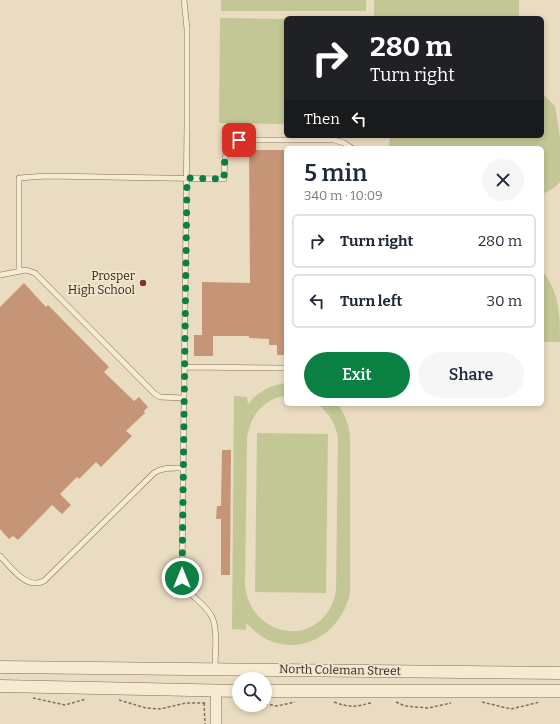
<!DOCTYPE html>
<html lang="en">
<head>
<meta charset="utf-8">
<style>
	:root { --surface:#fff; --page:#f6f6f7; --text:#1f2937; --muted:#747a83; --line:#e0e1e3; --accent:#0b8043 }
	body { margin:0; font-family:Bitter,serif; background:var(--page); color:var(--text); height:100vh; display:flex; flex-direction:column; font-size:15px; white-space:nowrap }
	* { box-sizing:border-box; margin:0 }
	p { font-size:13px; color:var(--muted) }
	.icon { flex:none; width:22px; height:22px; fill:none; stroke:currentColor; stroke-width:2; stroke-linecap:round; stroke-linejoin:round }
	.map { position:relative; flex:1; overflow:hidden }
	.panel { position:absolute; left:284px; top:146px; width:260px; height:260px; display:flex; flex-direction:column; background:var(--surface); border-radius:6px; box-shadow:0 2px 6px #0003 }
	.panel>* { flex:none }
	.banner { position:absolute; left:284px; top:16px; width:260px; height:122px; border-radius:6px; box-shadow:0 2px 6px #0003; background:#202124; color:#fff; overflow:hidden }
	.buttons { position:absolute; left:232px; top:672px; display:grid; gap:8px }
	.buttons a { display:grid; place-items:center; width:40px; height:40px; border-radius:50%; background:var(--surface); box-shadow:0 2px 6px #0003; font-size:20px }
	.pin { position:absolute; display:grid; place-items:center; width:34px; height:34px; color:#fff; margin:-17px; border-radius:8px; box-shadow:0 2px 6px #0006 }
	.me { position:absolute; width:44px; margin:-22px; rotate:0deg; stroke-linejoin:round; filter:drop-shadow(0 0 3px #0008) }
	.turn { display:flex; align-items:center; gap:14px; height:84px; padding:0 20px; font-size:18px }
	.turn .icon { width:52px; height:52px; stroke-width:2.5 }
	.turn b { display:block; font-size:28px; line-height:34px }
	.then { display:flex; align-items:center; height:38px; padding:0 20px; background:#0003; gap:8px; font-size:15px }
	.round { display:grid; place-items:center; flex:none; width:42px; height:42px; border-radius:21px; background:var(--page) }
	.summary { display:flex; align-items:center; justify-content:space-between; height:68px; padding:0 20px }
	h1 { font-size:24px; font-weight:600; line-height:30px }
	.action { display:flex; gap:8px; margin-top:auto; padding:8px 20px }
	.action a { flex:1; height:46px; border-radius:24px; background:var(--accent); color:#fff; font-size:16px; font-weight:600; line-height:46px; text-align:center }
	.action a+a { background:var(--page); color:var(--text) }
	ul { padding:0; list-style:none }
	li { display:flex; align-items:center; gap:12px; height:54px; margin:0 8px 6px; padding:0 12px; border:2px solid var(--line); border-radius:6px }
	li div { flex:1 }
	li b { display:block; font-size:15px }
	li em { font-style:normal }
	.map>svg:first-child { display:block }
</style>
</head>
<body>
<div class="map">
<svg width="560" height="724" viewBox="0 0 560 724">
	<rect width="100%" height="100%" fill="#eadcc0"/>
	<path fill="#c3c795" d="M221 0H366V11H221Z
		M374 0H519V18H374Z
		M220 18 286 19V124L219 123Z
		M542 93 555 106 560 137V182C555 188 549 191 542 194V148H389L390 136H542Z
		M542 271C560 292 560 316 560 342H542Z
		M286 383V396C263 398 249 418 247 439L245 587C254 644 327 647 336 590L338 437C335 423 329 413 318 404H337C345 413 348 423 350 435V594C341 631 306 656 268 640 259 636 253 629 246 623V630L232 629 234 396 247 397 248 404C258 392 270 385 286 383Z
		M257 433 328 434 326 593 255 592Z"/>
	<path fill="#c69577" d="M249 150H286V355H277V345H269V339L249 338V336H213V356H194V335H202V282L250 283Z
		M24 283 46 307 48 305 109 367 104 372 134 401 139 397 148 407 144 411 145 413 126 431 132 436 101 467 96 462 79 479 77 477 60 494 71 505 62 514 52 505 18 540 13 536 9 539 0 529V307Z
		M222 450H231L230 575H221V519H216L217 506H221Z"/>
	<g fill="none" stroke-linecap="round" stroke-linejoin="round">
		<defs>
			<path id="service" d="M184 0 187 29V125L182 578C185 595 205 602 212 617 218 630 215 654 215 669
				M19 270V178L46 176 224 179C225 165 222 146 239 140H334L344 143 352 148
				M0 275 26 270 35 273 155 394 160 397 183 398
				M184 367 286 368
				M0 556C11 567 26 590 44 581L154 473C163 467 172 468 183 468"/>
			<path id="minor" d="M216 724V691"/>
			<path id="tertiary" d="M0 667 560 673
				M0 686 239 691
				M265 691H560"/>
		</defs>
		<use href="#service" stroke="#826d59" stroke-width="6"/>
		<use href="#minor" stroke="#826d59" stroke-width="11"/>
		<use href="#tertiary" stroke="#826d59" stroke-width="13"/>
		<path stroke="#826d59" stroke-width="1.5" stroke-dasharray="3 2" stroke-linecap="butt" d="M33 698 65 705 86 699
			M119 700 146 708 160 709 186 703H207
			M334 702C349 708 358 707 373 702
			M396 702 405 706 428 708 451 703
			M482 702 511 709 540 702
			M204 703 205 724
			M265 704 277 706 295 702"/>
		<use href="#service" stroke="#f6ead2" stroke-width="5"/>
		<use href="#minor" stroke="#f6ead2" stroke-width="10"/>
		<use href="#tertiary" stroke="#f6ead2" stroke-width="12"/>
	</g>
	<g fill="none" stroke-linecap="round" stroke-linejoin="round">
		<path stroke="#0b8043" stroke-width="7" stroke-dasharray="0 12.6" d="M182 578 187 178 224 179C225 164 222 146 239 140"/>
	</g>
	<circle fill="#8d2d31" stroke="#f2e7ce" stroke-width="1.5" cx="143" cy="283" r="4"/>
	<g text-anchor="middle" stroke-width="3.5" stroke-linejoin="round" paint-order="stroke">
		<g font-size="12" fill="#32261c" stroke="#f2e7ce" text-anchor="end">
			<text x="135" y="280">Prosper<tspan x="135" dy="14">High School</tspan></text>
		</g>
		<g font-size="12" fill="#32261c" stroke="#f2e7ce">
			<text transform="translate(340 670) rotate(1)" y="4">North Coleman Street</text>
		</g>
	</g>
</svg>
<div class="buttons">
<a><svg class="icon" aria-label="search" viewBox="0 0 24 24"><circle cx="10" cy="10" r="6"/><path d="M15 15l6 6"/></svg></a>
</div>
<div class="pin" style="left:239px;top:140px;background:#d93025"><svg class="icon" aria-label="arrive" viewBox="0 0 24 24"><path d="M6 21V4h12l-3 4 3 4H6"/></svg></div>
<svg class="me" style="left:182px;top:578px" viewBox="-20 -20 40 40"><circle r="17" fill="#0b8043" stroke="#fff" stroke-width="3"/><path d="M0-11L8 9 0 5-8 9z" fill="#fff"/></svg>
<div class="banner">
<div class="turn"><svg class="icon" aria-label="right" viewBox="0 0 24 24"><path d="M7 20v-9h11M14 6l5 5-5 5"/></svg><div><b>280 m</b>Turn right</div></div>
<div class="then">Then<svg class="icon" aria-label="left" viewBox="0 0 24 24"><path d="M17 20v-9H6M10 6l-5 5 5 5"/></svg></div>
</div>
<section class="panel">
<div class="summary"><div><h1>5 min</h1><p>340 m · 10:09</p></div><a class="round"><svg class="icon" aria-label="close" viewBox="0 0 24 24"><path d="M6 6l12 12M18 6L6 18"/></svg></a></div>
<ul>
<li><svg class="icon" aria-label="right" viewBox="0 0 24 24"><path d="M7 20v-9h11M14 6l5 5-5 5"/></svg><div><b>Turn right</b></div><em>280 m</em></li>
<li><svg class="icon" aria-label="left" viewBox="0 0 24 24"><path d="M17 20v-9H6M10 6l-5 5 5 5"/></svg><div><b>Turn left</b></div><em>30 m</em></li>
</ul>
<div class="action"><a>Exit</a><a>Share</a></div>
</section>
</div>
</body>
</html>
